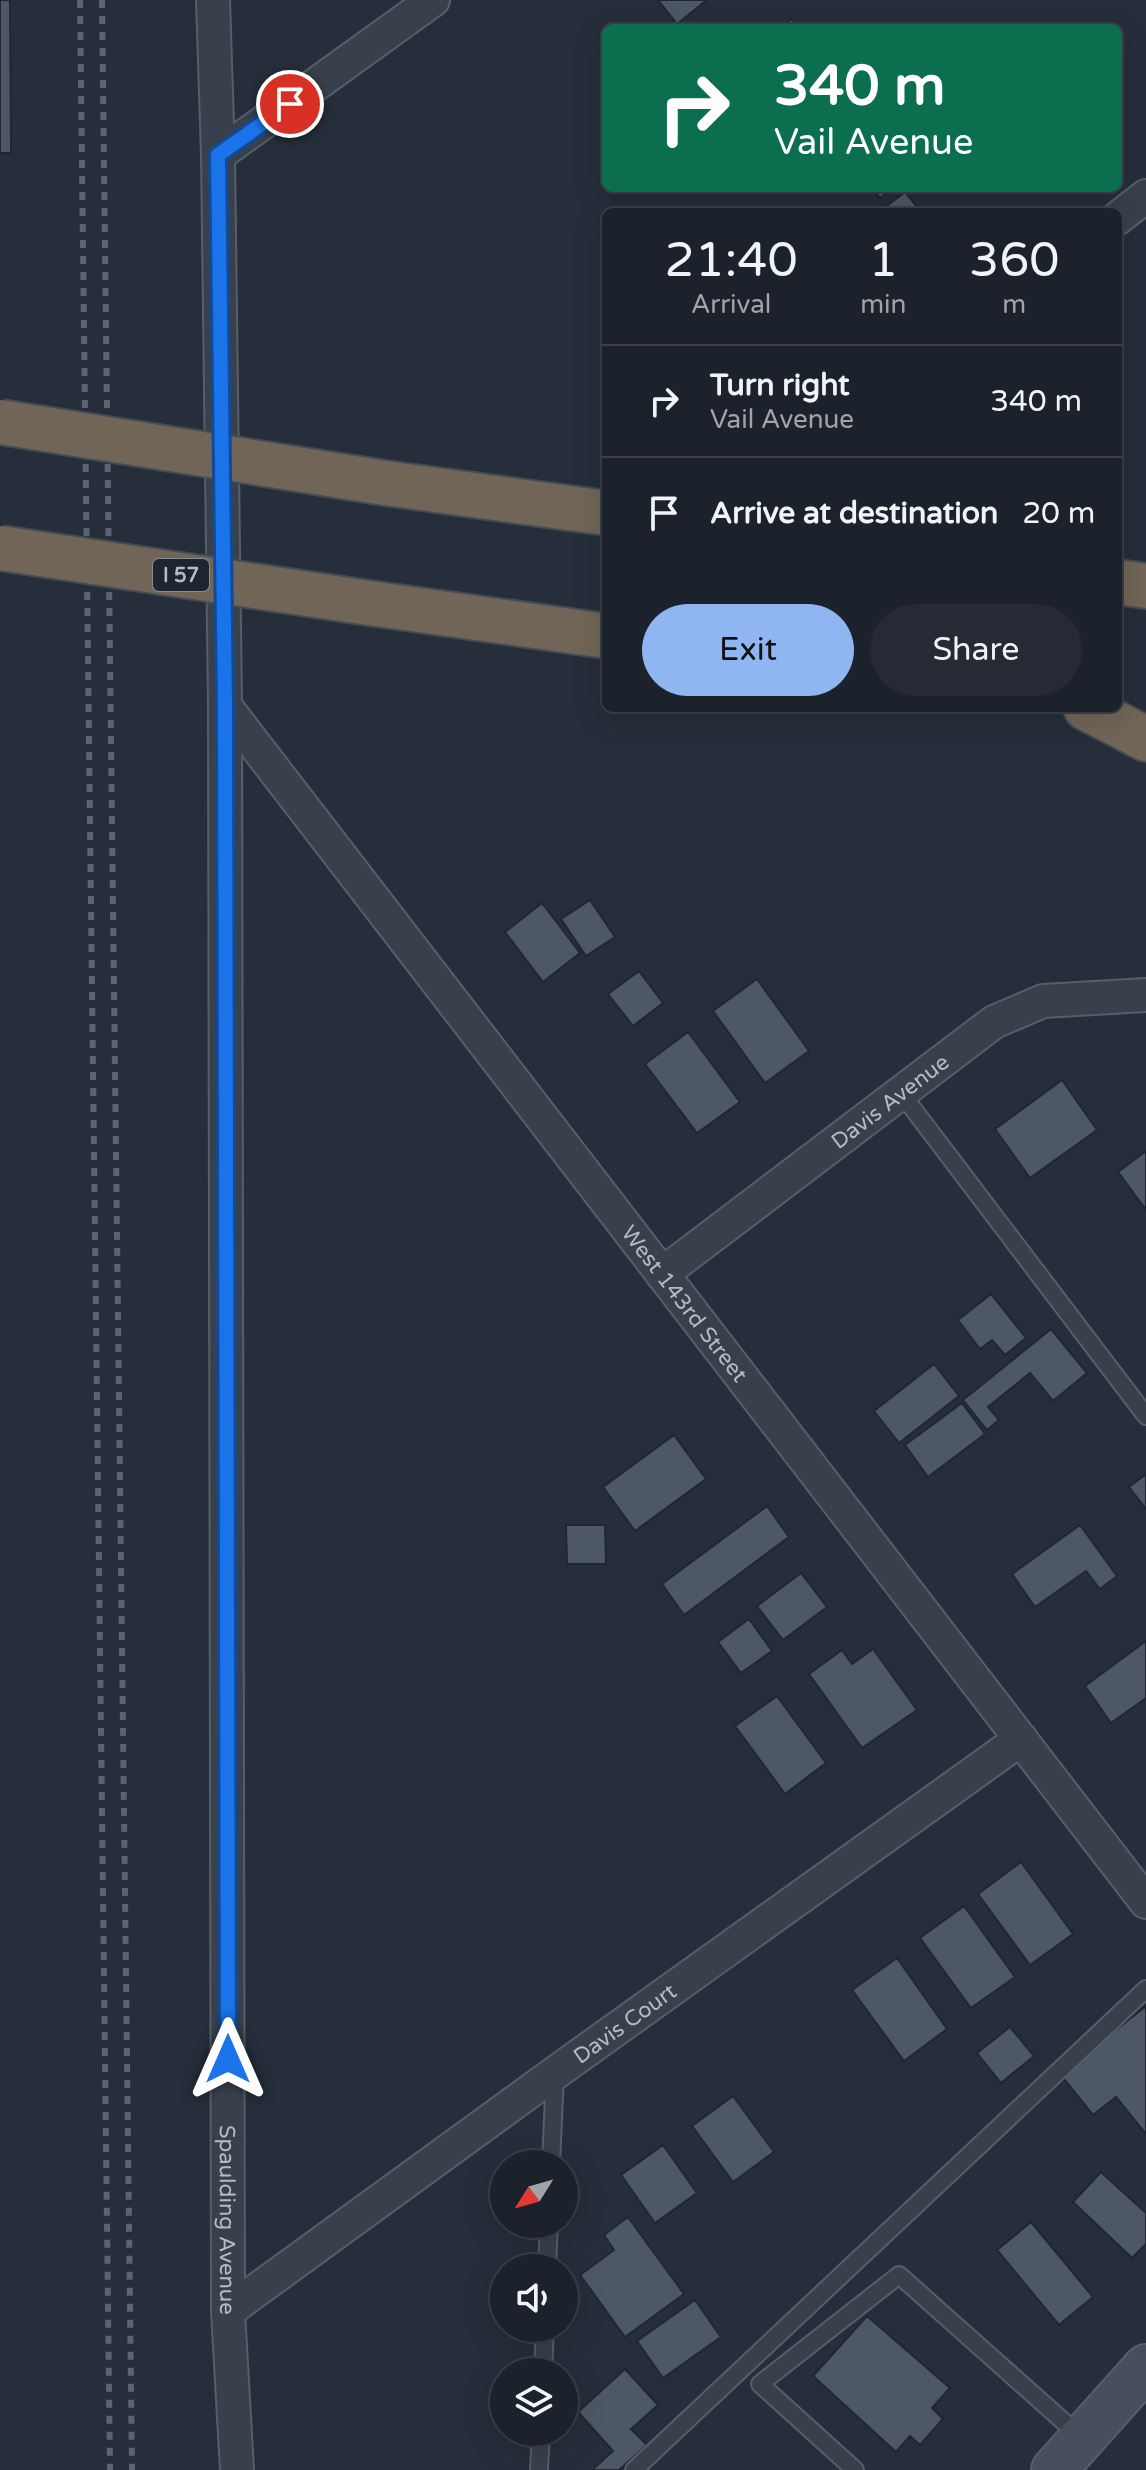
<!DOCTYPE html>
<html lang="en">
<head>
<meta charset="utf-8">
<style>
	:root { --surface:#1c222c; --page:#252a34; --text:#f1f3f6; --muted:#a0a4a9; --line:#3a3f48; --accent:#8fb6f0 }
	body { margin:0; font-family:"Varela Round",sans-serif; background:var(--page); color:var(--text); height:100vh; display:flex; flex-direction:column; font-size:30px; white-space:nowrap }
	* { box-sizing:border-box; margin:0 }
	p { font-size:26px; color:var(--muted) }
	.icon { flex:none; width:44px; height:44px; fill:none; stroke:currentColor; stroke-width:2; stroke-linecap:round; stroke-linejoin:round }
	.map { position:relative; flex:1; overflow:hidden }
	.panel { position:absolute; left:602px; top:208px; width:520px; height:504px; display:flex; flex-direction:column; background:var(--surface); border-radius:12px; box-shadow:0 8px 32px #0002,0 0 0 2px var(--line) }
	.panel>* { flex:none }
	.banner { position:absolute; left:602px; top:24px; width:520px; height:168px; border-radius:12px; box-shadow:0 8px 32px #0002,0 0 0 2px var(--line); background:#0b6e4f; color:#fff; overflow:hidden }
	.needle { width:52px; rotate:233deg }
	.tools { position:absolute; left:490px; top:2150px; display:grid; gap:16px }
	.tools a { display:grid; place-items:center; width:88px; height:88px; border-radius:50%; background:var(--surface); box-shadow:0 8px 32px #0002,0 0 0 2px var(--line); font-size:40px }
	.pin { position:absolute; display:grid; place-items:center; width:68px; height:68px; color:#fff; margin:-34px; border:4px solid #fff; border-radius:50%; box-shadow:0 2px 8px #0007 }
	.me { position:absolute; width:88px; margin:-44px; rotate:0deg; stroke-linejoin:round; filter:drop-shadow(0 0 6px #0008) }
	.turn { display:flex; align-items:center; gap:28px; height:168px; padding:0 40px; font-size:36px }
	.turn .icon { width:104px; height:104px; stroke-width:2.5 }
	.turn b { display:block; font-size:56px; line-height:68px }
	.eta { display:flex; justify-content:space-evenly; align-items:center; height:136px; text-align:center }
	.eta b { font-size:48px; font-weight:600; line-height:56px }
	.action { display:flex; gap:16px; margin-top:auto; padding:16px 40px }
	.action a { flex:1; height:92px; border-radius:48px; background:var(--accent); color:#111; font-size:32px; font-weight:600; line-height:92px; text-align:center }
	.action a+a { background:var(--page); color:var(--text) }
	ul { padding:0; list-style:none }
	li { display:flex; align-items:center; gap:24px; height:112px; padding:0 40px; border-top:2px solid var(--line) }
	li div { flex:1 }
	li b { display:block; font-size:30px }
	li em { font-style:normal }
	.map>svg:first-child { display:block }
</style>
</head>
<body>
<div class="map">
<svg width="1146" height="2470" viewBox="0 0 1146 2470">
	<rect width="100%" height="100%" fill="#252e3a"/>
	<path fill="#4e5865" stroke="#1f2732" stroke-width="2" d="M0 0H10L11 153H0Z
		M658 0H707L677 24Z
		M792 19 799 28H779Z
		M872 188H892L880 198Z
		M905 192 921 212H879Z
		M590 900 615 937 586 956 561 919Z
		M542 903 580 953 543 982 505 932Z
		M639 971 663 1003 633 1026 608 994Z
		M757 979 809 1051 765 1083 713 1011Z
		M688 1032 740 1102 697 1133 645 1064Z
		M1062 1080 1097 1130 1030 1178 995 1129Z
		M1146 1151V1210L1118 1172Z
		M991 1294 1026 1338 1005 1355 992 1340 980 1349 958 1320Z
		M1051 1329 1087 1373 1053 1401 1030 1373 988 1407 999 1420 987 1430 963 1400Z
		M934 1364 959 1396 899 1443 874 1411Z
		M962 1403 985 1434 928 1477 905 1445Z
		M674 1435 706 1479 635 1531 603 1487Z
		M1146 1474V1509L1129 1487Z
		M767 1506 789 1537 684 1615 662 1584Z
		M566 1525H605L606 1564H567Z
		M1080 1525 1117 1576 1100 1589 1086 1571 1035 1607 1012 1574Z
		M801 1573 827 1607 783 1640 757 1606Z
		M749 1619 772 1651 741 1673 718 1642Z
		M1146 1641V1698L1111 1723 1085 1686Z
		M873 1649 917 1710 862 1748 809 1674 842 1650 852 1664Z
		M777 1696 826 1763 785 1794 735 1726Z
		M1021 1862 1073 1934 1030 1965 978 1894Z
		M964 1906 1015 1977 971 2008 920 1938Z
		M897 1958 947 2029 904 2061 852 1990Z
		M1146 2006V2134L1116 2097 1093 2115 1060 2074Z
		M1010 2027 1034 2056 1001 2083 977 2053Z
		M733 2096 774 2152 733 2182 692 2126Z
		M663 2145 697 2193 655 2223 621 2175Z
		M1101 2172 1146 2213V2244L1132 2258 1073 2202Z
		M628 2217 684 2294 625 2337 580 2275 614 2250 604 2235Z
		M1031 2222 1093 2297 1059 2325 997 2250Z
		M695 2300 721 2337 663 2378 637 2341Z
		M867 2316 950 2388 932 2408 943 2419 920 2445 910 2436 896 2452 813 2376Z
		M625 2369 658 2405 631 2429 647 2445 619 2470H592L613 2451 578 2412Z"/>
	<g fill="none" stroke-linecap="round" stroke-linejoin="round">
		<defs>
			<path id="lane" d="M901 1093 1146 1416
				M551 2164 555 2074
				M547 2268 549 2224
				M543 2372 545 2328
				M539 2470 541 2432
				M634 2470 1146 1989
				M855 2470 760 2384 899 2275 1081 2437"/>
			<g id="street">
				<path id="s1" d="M213 0 218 155 225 706 228 2311 237 2470"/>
				<path d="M218 155 433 0"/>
				<path d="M1118 218 1146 196"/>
				<path id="s2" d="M225 706 1146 1902"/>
				<path id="s3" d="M662 1274 994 1022 1043 1001 1146 995"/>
				<path id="s4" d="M228 2311 555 2073 1021 1739"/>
			</g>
			<path id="secondary" d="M1054 2470 1146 2367"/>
			<path id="highway" d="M385 483 606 513
				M1118 582 1146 586
				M362 602 606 636
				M1086 708 1146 739"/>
		</defs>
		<use href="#lane" stroke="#565e69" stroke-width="20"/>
		<use href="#street" stroke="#565e69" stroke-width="36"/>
		<use href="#secondary" stroke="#565e69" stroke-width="48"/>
		<use href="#highway" stroke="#434b56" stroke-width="48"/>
		<use href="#lane" stroke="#38404b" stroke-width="16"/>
		<use href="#street" stroke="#38404b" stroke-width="32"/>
		<use href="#secondary" stroke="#474f5d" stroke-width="44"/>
		<use href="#highway" stroke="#706556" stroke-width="44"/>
		<path stroke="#5b6471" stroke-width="6" stroke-dasharray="8 8" stroke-linecap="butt" d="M80 0 110 2470
			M102 0 132 2470"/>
		<defs>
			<path id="highway-bridge" d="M0 422 385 483
				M0 548 362 602"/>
		</defs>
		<use href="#highway-bridge" stroke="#434b56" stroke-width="48" stroke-linecap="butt"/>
		<use href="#highway-bridge" stroke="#706556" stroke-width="44"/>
	</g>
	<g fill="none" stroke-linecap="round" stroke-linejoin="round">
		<defs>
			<path id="route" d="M228 2059 225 706 218 155 290 104"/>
		</defs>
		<use href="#route" stroke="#114b97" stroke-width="20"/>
		<use href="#route" stroke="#1a73e8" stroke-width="14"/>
	</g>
	<g text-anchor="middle" stroke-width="6" stroke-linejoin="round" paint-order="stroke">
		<rect fill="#1d2530" stroke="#878e99" stroke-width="2" x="153" y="559" width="56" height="32" rx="6"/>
		<g font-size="20" font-weight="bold" fill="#b4bbc6">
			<text x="181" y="582">I 57</text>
		</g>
		<g font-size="22" fill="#b4bbc6" stroke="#1d2530">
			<text dy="8" stroke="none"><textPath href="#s3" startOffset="286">Davis Avenue</textPath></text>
			<text dy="8" stroke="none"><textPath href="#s2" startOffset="754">West 143rd Street</textPath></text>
			<text dy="8" stroke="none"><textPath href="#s4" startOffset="490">Davis Court</textPath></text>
			<text dy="8" stroke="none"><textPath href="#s1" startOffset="2220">Spaulding Avenue</textPath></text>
		</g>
	</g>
</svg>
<div class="tools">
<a><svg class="needle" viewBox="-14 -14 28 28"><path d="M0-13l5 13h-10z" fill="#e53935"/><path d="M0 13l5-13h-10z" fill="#a0a4a9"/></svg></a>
<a><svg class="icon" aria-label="sound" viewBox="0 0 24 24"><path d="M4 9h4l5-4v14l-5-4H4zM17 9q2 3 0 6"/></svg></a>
<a><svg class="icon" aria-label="layers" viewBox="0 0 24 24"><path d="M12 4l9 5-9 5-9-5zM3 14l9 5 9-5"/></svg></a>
</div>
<div class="pin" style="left:290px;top:104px;background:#d93025"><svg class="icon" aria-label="arrive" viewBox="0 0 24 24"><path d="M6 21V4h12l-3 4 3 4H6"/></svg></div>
<svg class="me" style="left:228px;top:2059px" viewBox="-20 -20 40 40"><path d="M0-17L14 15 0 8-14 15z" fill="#1a73e8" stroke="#fff" stroke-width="4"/></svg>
<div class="banner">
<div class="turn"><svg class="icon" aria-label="right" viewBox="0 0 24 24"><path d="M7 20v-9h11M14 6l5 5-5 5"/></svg><div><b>340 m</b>Vail Avenue</div></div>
</div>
<section class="panel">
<div class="eta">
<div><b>21:40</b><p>Arrival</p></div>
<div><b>1</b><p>min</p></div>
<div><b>360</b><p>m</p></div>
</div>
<ul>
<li><svg class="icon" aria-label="right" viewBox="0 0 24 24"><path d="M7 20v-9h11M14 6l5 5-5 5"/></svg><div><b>Turn right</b><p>Vail Avenue</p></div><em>340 m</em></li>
<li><svg class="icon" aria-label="arrive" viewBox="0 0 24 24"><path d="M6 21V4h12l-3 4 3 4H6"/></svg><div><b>Arrive at destination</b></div><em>20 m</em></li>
</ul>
<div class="action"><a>Exit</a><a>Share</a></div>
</section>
</div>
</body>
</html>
